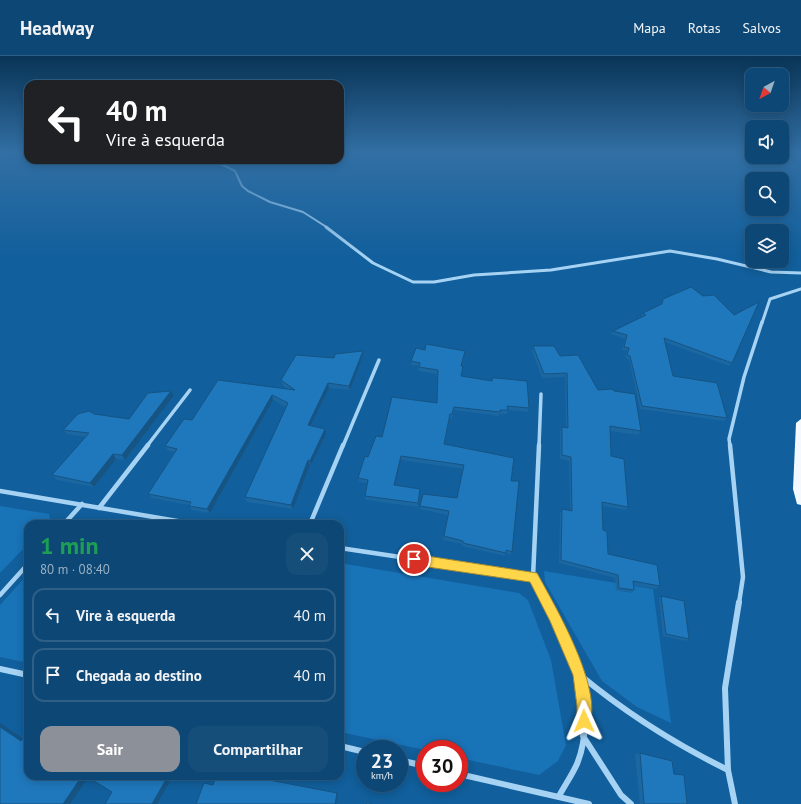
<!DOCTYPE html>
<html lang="pt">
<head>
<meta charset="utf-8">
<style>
	:root { --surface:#0d4775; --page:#164e7a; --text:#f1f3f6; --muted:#9ab2c5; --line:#2d5f87; --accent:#8c9099 }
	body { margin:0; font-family:"PT Sans",sans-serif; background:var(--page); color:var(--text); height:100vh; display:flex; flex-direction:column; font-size:15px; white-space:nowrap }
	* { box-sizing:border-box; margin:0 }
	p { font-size:13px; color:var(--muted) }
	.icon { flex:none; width:22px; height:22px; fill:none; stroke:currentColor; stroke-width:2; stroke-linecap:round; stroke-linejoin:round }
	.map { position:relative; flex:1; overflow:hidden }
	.drawer { position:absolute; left:24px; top:464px; width:320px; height:260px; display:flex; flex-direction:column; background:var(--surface); border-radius:12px; box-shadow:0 2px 10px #0003,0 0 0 1px var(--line) }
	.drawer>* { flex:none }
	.hud { position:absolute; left:24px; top:24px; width:320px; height:84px; border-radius:12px; box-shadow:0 2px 10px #0003,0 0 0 1px var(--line); background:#202124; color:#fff; overflow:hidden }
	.needle { width:26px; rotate:220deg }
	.fabs { position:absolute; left:745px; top:12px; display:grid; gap:8px }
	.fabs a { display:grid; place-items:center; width:44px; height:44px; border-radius:8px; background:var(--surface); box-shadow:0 2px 10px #0003,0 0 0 1px var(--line); font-size:20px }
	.speed { position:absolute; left:356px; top:684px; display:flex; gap:8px; font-size:20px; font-weight:700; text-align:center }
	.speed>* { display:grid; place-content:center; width:52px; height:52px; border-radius:50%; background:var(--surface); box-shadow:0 2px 10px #0003,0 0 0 1px var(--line); line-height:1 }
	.speed small { font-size:10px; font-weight:400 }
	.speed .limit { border:6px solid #d22; background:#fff; color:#111 }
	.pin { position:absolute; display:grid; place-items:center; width:34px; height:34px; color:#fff; margin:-17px; border:2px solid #fff; border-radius:50%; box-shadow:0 1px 4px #0007 }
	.me { position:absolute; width:44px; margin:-22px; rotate:359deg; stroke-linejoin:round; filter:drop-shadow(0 0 3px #0008) }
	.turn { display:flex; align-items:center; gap:14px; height:84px; padding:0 16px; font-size:18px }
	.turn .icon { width:52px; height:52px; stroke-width:2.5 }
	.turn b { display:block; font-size:28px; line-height:34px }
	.round { display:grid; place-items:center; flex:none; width:42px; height:42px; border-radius:12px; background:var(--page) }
	.head { display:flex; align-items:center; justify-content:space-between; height:68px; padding:0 16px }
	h1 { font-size:24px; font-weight:600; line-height:30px; color:#1e9e55 }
	.action { display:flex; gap:8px; margin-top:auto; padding:8px 16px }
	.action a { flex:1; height:46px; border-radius:12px; background:var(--accent); color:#fff; font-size:16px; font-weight:600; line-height:46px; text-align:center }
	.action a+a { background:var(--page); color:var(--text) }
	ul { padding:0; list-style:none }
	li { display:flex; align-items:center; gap:12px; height:54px; margin:0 8px 6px; padding:0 8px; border:2px solid var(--line); border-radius:12px }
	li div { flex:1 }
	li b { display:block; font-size:15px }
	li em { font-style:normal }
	header { display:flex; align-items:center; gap:24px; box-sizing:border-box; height:56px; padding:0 20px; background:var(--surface); border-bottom:1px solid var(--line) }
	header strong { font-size:19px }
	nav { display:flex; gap:22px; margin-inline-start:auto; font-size:14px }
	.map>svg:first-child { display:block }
</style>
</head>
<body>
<header>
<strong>Headway</strong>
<nav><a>Mapa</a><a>Rotas</a><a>Salvos</a></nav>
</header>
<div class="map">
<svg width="801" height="748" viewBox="0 0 801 748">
	<rect width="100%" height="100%" fill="#115f9c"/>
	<path fill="#1973b7" d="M0 450 49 458 50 465 47 468H28V488L0 517Z
		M340 507 519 537 528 544 551 604 566 689 558 705 539 719 459 702V693L425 694 340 676Z
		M544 515 653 533 671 667 637 651 602 625 545 526Z
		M28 518V607L0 601V549Z"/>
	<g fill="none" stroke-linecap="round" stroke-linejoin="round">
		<path stroke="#a6d3f4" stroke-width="2" d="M213 104 235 115 242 130 248 135 270 146 303 156 328 172"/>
		<path stroke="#a6d3f4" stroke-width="3" d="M326 171 373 207 413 226H434L474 219 551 214 670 195 717 203 771 216 801 217
			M762 267 770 243 801 233"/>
		<path stroke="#a6d3f4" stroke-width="3.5" d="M147 390 190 334
			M343 390 379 304
			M539 390 541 338
			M730 390 729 383 744 321 762 266"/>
		<path stroke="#a6d3f4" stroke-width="4.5" d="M539 389 533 521 547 547
			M730 389 743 521 739 547
			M0 435 195 468
			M99 452 148 389
			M64 468 82 448
			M310 468 343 389
			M340 492 533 521
			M0 539 28 508"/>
		<path stroke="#a6d3f4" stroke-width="6" d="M546 546C571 594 599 653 577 708 572 719 565 729 559 740
			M0 613 28 619
			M580 619C626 657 675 688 728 714L735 748
			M583 680 621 739 631 748
			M340 690 365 696
			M399 704 425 710
			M728 714 725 632 739 546
			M459 718 589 748"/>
		<path fill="#f4f9ff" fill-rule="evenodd" d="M801 363V449L797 448 793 433 796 367Z"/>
	</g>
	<path fill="#1b67a2" d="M663 243 732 307 729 310 665 286 673 320 727 362 724 365 640 353 629 303 625 302 627 295 622 294 625 283 611 278 613 275 642 261 643 257 661 248Z
		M533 290 560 300 598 334 641 375 638 379 610 375 611 400 628 451 626 454 602 450 603 474 608 498 660 530 656 533 633 529 634 534 631 537 616 534 615 522 559 507 560 457 562 453 570 455 569 405 560 403V375L562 371H566L565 321 542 322 532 295Z
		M425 294 465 295 461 310V320L492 325V322L529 352 528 356 508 354 507 358H499V360L454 354 452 362H450L444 388 511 425 512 496 510 499 506 497 505 500 462 490V488L443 484 448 459 420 453V450L457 442 463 413 401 404 395 429 420 433 418 451 365 444V440L367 427 359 426 358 422 368 401 382 381 437 347V318L418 315 419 310 411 309V305Z
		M363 295V299L350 334 329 332 311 369 326 378 311 409H310L293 453 247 446 245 441 286 351 273 344 210 457 192 454 189 450V449L152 442 148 438 174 396 168 395 165 390 192 364 288 333 283 329 281 324Z
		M171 335 174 339 125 404 116 403 94 431 57 424 52 419 86 381 67 378 63 374 94 358 129 363Z
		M661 540 689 583 686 585 663 580 659 542Z
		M640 697 674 718 687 748H640L635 698Z"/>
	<path fill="#165484" d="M363 295V299L350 334 349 330Z
		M328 327 329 332 309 373 308 369Z
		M171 335 174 339 125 404 122 399Z
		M272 339 273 344 210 457 207 453Z
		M325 373 326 378 311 409 310 405Z
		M113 398 116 403 94 431 90 427Z
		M401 400V404L394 433V429Z
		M308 404 310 409 293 453 291 449Z
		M0 667 28 686 21 685 0 671Z
		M82 720H89L70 748H63Z
		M168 720H173L157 748H152Z
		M337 737H338L336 748H335Z"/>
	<path fill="#1f78bc" stroke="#165484" d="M691 231 703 240 714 239 734 259 759 246 732 307 664 282 673 320 717 327 727 362 642 350 630 300 627 299 629 292 624 291 627 279 613 275 646 259 643 257 662 248 663 243Z
		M426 288 465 295 461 310H463L461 320 492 325V322H496L527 325 529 352 507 350 508 354H500V356L454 351 452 358H450L444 388 514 402 511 425H519L512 496 506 494V497L463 487V485L444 480 449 455 420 450 423 438 457 442 464 409 401 400 394 429 420 433 418 447 365 440 368 424 358 422 365 400 368 401 376 380 382 381 392 341 437 347 438 314 419 311 420 307 411 305 416 292 425 294Z
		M533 290H554L560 300 578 299 598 334 612 333 614 335 635 338 641 375 610 370 611 400 624 403 628 451 602 446 603 474 607 476 608 498 657 509 660 530 633 525 634 534 619 532 618 519 561 504 562 453 572 455 571 401 562 399V371L568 372 567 317 544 318Z
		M363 295 349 330 328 327 308 369 325 373 310 405 308 404 291 449 245 441 288 347 272 339 207 453 189 450 191 446 148 438 177 393 165 390 184 363 192 364 218 324 295 334 281 324 296 299 334 302 335 298Z
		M171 335 122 399 113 398 90 427 52 419 89 377 63 374 78 358 89 355 94 358 129 363 148 337Z
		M661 540 684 545 689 583 666 578Z
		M0 671 21 685 28 676V720H82L63 748H0Z
		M640 697 672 705 674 718 684 719 687 748H644Z
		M86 720H168L152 748H105L112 736Z
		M216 720H260L259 722 337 737 335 748H196L204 727 213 729Z
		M367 746 372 748H366Z"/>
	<linearGradient id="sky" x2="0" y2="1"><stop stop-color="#093456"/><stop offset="0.48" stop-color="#326fa4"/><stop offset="1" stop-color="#326fa4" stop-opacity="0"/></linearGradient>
	<rect width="801" height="201" fill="url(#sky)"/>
	<path fill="#ffd54a" stroke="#a68a30" d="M414 498 537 517C555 550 604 633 589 670L584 672 579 670 577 665V650L573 619 550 565 530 526 414 509 410 507 409 503 410 500Z"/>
</svg>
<div class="fabs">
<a><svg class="needle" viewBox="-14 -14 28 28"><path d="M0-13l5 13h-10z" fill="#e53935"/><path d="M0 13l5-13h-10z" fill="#9ab2c5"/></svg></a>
<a><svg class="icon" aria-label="sound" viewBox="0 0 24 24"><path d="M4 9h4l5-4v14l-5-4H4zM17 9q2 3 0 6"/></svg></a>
<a><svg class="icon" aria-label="search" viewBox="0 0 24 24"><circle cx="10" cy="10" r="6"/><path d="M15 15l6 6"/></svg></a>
<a><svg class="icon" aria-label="layers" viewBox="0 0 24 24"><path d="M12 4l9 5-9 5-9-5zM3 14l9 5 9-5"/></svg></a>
</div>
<div class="speed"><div>23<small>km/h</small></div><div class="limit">30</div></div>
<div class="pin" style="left:414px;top:503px;background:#d93025"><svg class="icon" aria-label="arrive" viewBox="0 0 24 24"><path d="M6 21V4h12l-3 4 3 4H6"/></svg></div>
<svg class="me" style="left:584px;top:665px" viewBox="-20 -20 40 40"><path d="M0-17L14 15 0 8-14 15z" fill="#ffd54a" stroke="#fff" stroke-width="4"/></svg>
<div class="hud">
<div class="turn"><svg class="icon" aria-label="left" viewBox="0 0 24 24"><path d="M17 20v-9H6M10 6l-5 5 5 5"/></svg><div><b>40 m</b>Vire à esquerda</div></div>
</div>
<section class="drawer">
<div class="head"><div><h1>1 min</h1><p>80 m · 08:40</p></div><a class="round"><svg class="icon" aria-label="close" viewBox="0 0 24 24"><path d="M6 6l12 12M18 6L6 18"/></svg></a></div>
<ul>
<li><svg class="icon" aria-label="left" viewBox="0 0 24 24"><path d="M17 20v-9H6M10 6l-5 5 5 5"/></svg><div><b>Vire à esquerda</b></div><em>40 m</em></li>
<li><svg class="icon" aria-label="arrive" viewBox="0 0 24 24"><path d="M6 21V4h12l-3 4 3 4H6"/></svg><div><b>Chegada ao destino</b></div><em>40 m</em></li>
</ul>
<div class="action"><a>Sair</a><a>Compartilhar</a></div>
</section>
</div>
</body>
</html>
